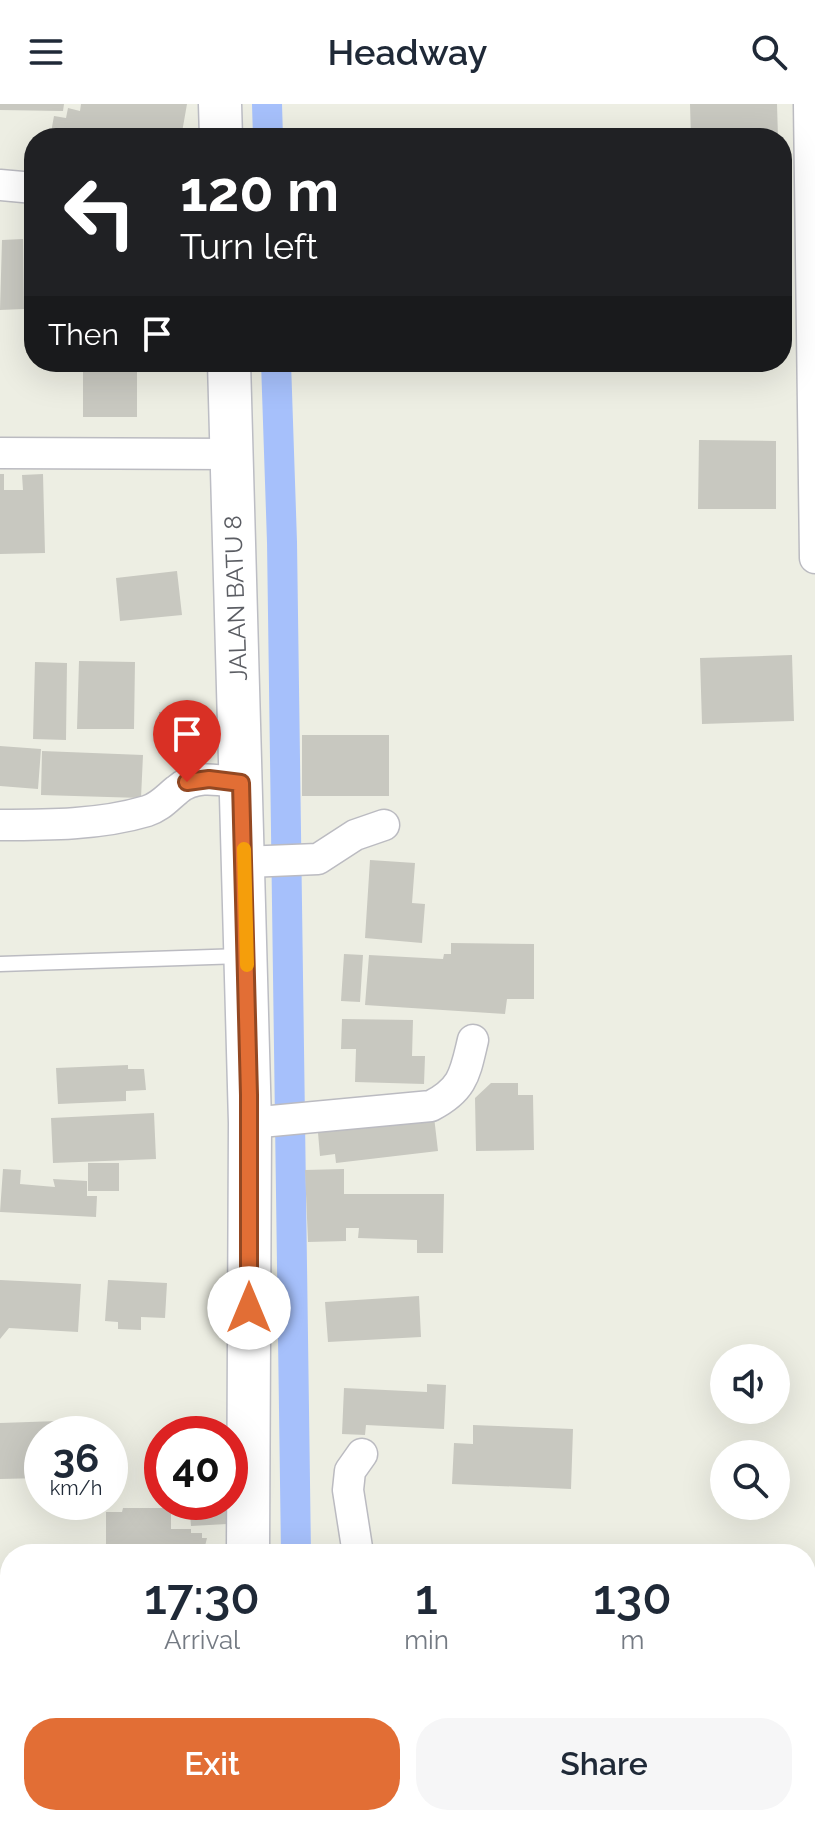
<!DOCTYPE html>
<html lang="en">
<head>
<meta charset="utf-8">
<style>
	:root { --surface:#fff; --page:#f6f6f7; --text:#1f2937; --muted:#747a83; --accent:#e26e35 }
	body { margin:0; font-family:Raleway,sans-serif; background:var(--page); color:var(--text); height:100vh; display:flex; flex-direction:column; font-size:30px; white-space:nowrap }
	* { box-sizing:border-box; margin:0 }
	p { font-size:26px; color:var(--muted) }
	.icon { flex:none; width:44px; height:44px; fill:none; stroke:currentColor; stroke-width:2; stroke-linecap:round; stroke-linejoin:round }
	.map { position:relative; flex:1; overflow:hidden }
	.panel { position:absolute; left:0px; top:1440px; width:816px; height:282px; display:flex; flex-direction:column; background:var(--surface); border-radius:32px 32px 0 0; box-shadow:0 8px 32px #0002 }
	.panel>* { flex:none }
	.banner { position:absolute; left:24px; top:24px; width:768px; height:244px; border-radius:32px; box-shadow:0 8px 32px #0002; background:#202124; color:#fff; overflow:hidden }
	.tools { position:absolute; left:710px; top:1240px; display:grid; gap:16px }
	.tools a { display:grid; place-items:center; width:80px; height:80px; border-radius:50%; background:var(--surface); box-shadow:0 8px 32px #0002; font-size:40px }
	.speed { position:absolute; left:24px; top:1312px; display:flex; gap:16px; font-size:40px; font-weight:700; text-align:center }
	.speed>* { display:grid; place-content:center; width:104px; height:104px; border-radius:50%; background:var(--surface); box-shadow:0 8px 32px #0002; line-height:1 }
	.speed small { font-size:20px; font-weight:400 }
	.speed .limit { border:12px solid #d22; background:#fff; color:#111 }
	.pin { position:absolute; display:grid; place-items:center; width:68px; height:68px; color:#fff; margin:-82px -34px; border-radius:50% 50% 50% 0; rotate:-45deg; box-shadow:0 0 8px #0007 }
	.pin .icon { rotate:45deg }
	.me { position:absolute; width:88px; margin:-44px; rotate:0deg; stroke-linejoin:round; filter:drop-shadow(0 0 6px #0008) }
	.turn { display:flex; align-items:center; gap:28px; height:168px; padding:0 24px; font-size:36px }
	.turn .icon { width:104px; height:104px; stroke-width:2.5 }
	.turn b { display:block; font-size:56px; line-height:68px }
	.then { display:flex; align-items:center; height:76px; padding:0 24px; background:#0003; gap:16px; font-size:30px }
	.eta { display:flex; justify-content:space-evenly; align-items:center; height:136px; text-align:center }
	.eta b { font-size:48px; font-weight:600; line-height:56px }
	.primary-button { display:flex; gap:16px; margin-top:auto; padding:16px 24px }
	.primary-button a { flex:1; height:92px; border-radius:32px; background:var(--accent); color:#fff; font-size:32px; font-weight:600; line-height:92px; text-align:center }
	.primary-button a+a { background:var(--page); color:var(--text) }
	header { display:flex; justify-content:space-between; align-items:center; height:104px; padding:0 24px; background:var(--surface); font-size:36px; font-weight:600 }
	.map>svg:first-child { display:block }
</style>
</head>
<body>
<header><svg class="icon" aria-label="menu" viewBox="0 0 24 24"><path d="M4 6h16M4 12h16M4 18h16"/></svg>Headway<svg class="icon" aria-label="search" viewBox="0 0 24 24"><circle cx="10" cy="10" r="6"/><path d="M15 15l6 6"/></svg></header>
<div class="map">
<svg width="815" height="1721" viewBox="0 0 815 1721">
	<rect width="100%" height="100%" fill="#edeee3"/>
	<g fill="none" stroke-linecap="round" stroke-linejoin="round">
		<path stroke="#a6c0fb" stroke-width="30" d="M267 0 268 34
			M276 258 282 438 296 1450
			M300 1712V1721"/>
	</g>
	<path fill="#c8c8c0" d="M0 0H64L63 7 0 6Z
		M81 0H187L181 34H50L54 12 66 14 68 4 80 7Z
		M690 0H777L778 34H691Z
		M23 135 24 205 0 206 2 136Z
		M83 261H137V313H83Z
		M699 336 776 337V405H698Z
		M0 370H4V386H23L22 371 43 370 45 449 0 450Z
		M177 467 182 511 120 517 116 474Z
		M792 551 794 617 702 620 700 554Z
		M79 557 135 558 134 625H77Z
		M35 558 67 559 66 636 33 635Z
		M176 607 177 619H159V608Z
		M302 631H389V692H302Z
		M0 642 41 645 38 685 0 682Z
		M42 647 143 651 141 694 41 691Z
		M370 756 415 759 412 799 425 800 422 839 365 834Z
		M451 839 534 840V895H507L505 910 365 901 369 851 443 855 444 850H451Z
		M344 850 363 851 360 898 341 897Z
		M342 915 413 916 412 952H425L424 980 355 978 356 945H341Z
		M128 961V965H144L146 986 126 987V997L58 1000 56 964Z
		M491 979H518V991H533L534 1046 476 1047 475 994Z
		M433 1004 438 1047 336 1059 335 1050 320 1052 317 1017Z
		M154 1009 156 1055 53 1059 51 1014Z
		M88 1059H119V1087H88Z
		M3 1065 21 1066 20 1080 55 1083 53 1075 87 1077V1092H97L96 1113 0 1108Z
		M344 1065V1090H444L443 1149H417V1136L358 1134 359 1124H346V1137L308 1138 305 1066Z
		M0 1176 81 1180 78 1228 9 1224 0 1235Z
		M108 1176 167 1179 165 1214 141 1213V1226L118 1225V1218L105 1217Z
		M419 1192 421 1233 328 1238 325 1198Z
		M427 1280 446 1281 444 1325 366 1321 365 1331 342 1330 344 1284 427 1288Z
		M58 1317 59 1330H42V1374L0 1375V1319Z
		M473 1321 573 1325 571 1385 452 1380 454 1339 473 1340Z
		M189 1398H226L227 1420 191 1422Z
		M123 1404H171V1425H191V1429H202V1434H207L203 1450H106V1408H122Z
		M815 1642V1690L806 1691V1643Z
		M511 1712H575V1717H511Z"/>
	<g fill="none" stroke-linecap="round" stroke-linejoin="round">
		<defs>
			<path id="lane" d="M0 860 242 852"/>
			<path id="street" d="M809 0 815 454
				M0 81 34 84
				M0 349 232 350
				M0 721C48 721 100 721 147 707 160 703 167 694 177 686 195 670 219 676 241 679
				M245 758 318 755 355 731 384 721
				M250 1019 431 1002C464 985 465 969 473 936
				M358 1450 348 1386 350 1367 362 1350
				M806 1519H815
				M0 1522H10
				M732 1712V1721
				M467 1721 471 1712"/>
			<path id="secondary" d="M220 0 221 34
				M229 258 250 1019 248 1450
				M251 1712V1721"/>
		</defs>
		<use href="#lane" stroke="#bbbbc1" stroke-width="17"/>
		<use href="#street" stroke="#bbbbc1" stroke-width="33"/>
		<use href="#secondary" stroke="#bcbdc4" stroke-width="45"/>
		<use href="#lane" stroke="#fff" stroke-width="14"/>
		<use href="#street" stroke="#fff" stroke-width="30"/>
		<use href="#secondary" stroke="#fff" stroke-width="42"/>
	</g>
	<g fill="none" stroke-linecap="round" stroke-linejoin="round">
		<defs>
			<path id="route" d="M187 678 209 675 241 679 249 991V1204"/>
		</defs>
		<use href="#route" stroke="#934822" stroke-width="20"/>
		<use href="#route" stroke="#e26e35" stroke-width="14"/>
		<path stroke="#f59e0b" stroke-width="14" d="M244 745 247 861"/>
	</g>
	<g text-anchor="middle" stroke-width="8" stroke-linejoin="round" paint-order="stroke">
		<g font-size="24" fill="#5b5d63" stroke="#fff">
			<text transform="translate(236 494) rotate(-92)" y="8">JALAN BATU 8</text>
		</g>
	</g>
</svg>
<div class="tools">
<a><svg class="icon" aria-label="sound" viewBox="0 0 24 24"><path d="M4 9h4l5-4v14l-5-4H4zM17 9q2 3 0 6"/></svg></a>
<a><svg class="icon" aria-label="search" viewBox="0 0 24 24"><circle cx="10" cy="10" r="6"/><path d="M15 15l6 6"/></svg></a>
</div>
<div class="speed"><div>36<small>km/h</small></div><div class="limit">40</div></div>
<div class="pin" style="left:187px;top:678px;background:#d93025"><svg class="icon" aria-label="arrive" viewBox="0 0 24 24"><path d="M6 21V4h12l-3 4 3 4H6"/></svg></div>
<svg class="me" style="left:249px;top:1204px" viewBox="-20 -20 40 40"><circle r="19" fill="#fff"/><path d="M0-13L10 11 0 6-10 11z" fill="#e26e35"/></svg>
<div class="banner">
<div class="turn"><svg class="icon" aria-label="left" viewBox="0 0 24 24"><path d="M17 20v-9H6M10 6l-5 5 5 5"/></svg><div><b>120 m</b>Turn left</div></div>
<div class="then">Then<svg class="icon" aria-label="arrive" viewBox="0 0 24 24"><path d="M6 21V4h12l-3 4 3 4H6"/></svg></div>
</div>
<section class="panel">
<div class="eta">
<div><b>17:30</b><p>Arrival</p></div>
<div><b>1</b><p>min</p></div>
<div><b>130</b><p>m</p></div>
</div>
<div class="primary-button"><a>Exit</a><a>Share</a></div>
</section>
</div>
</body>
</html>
